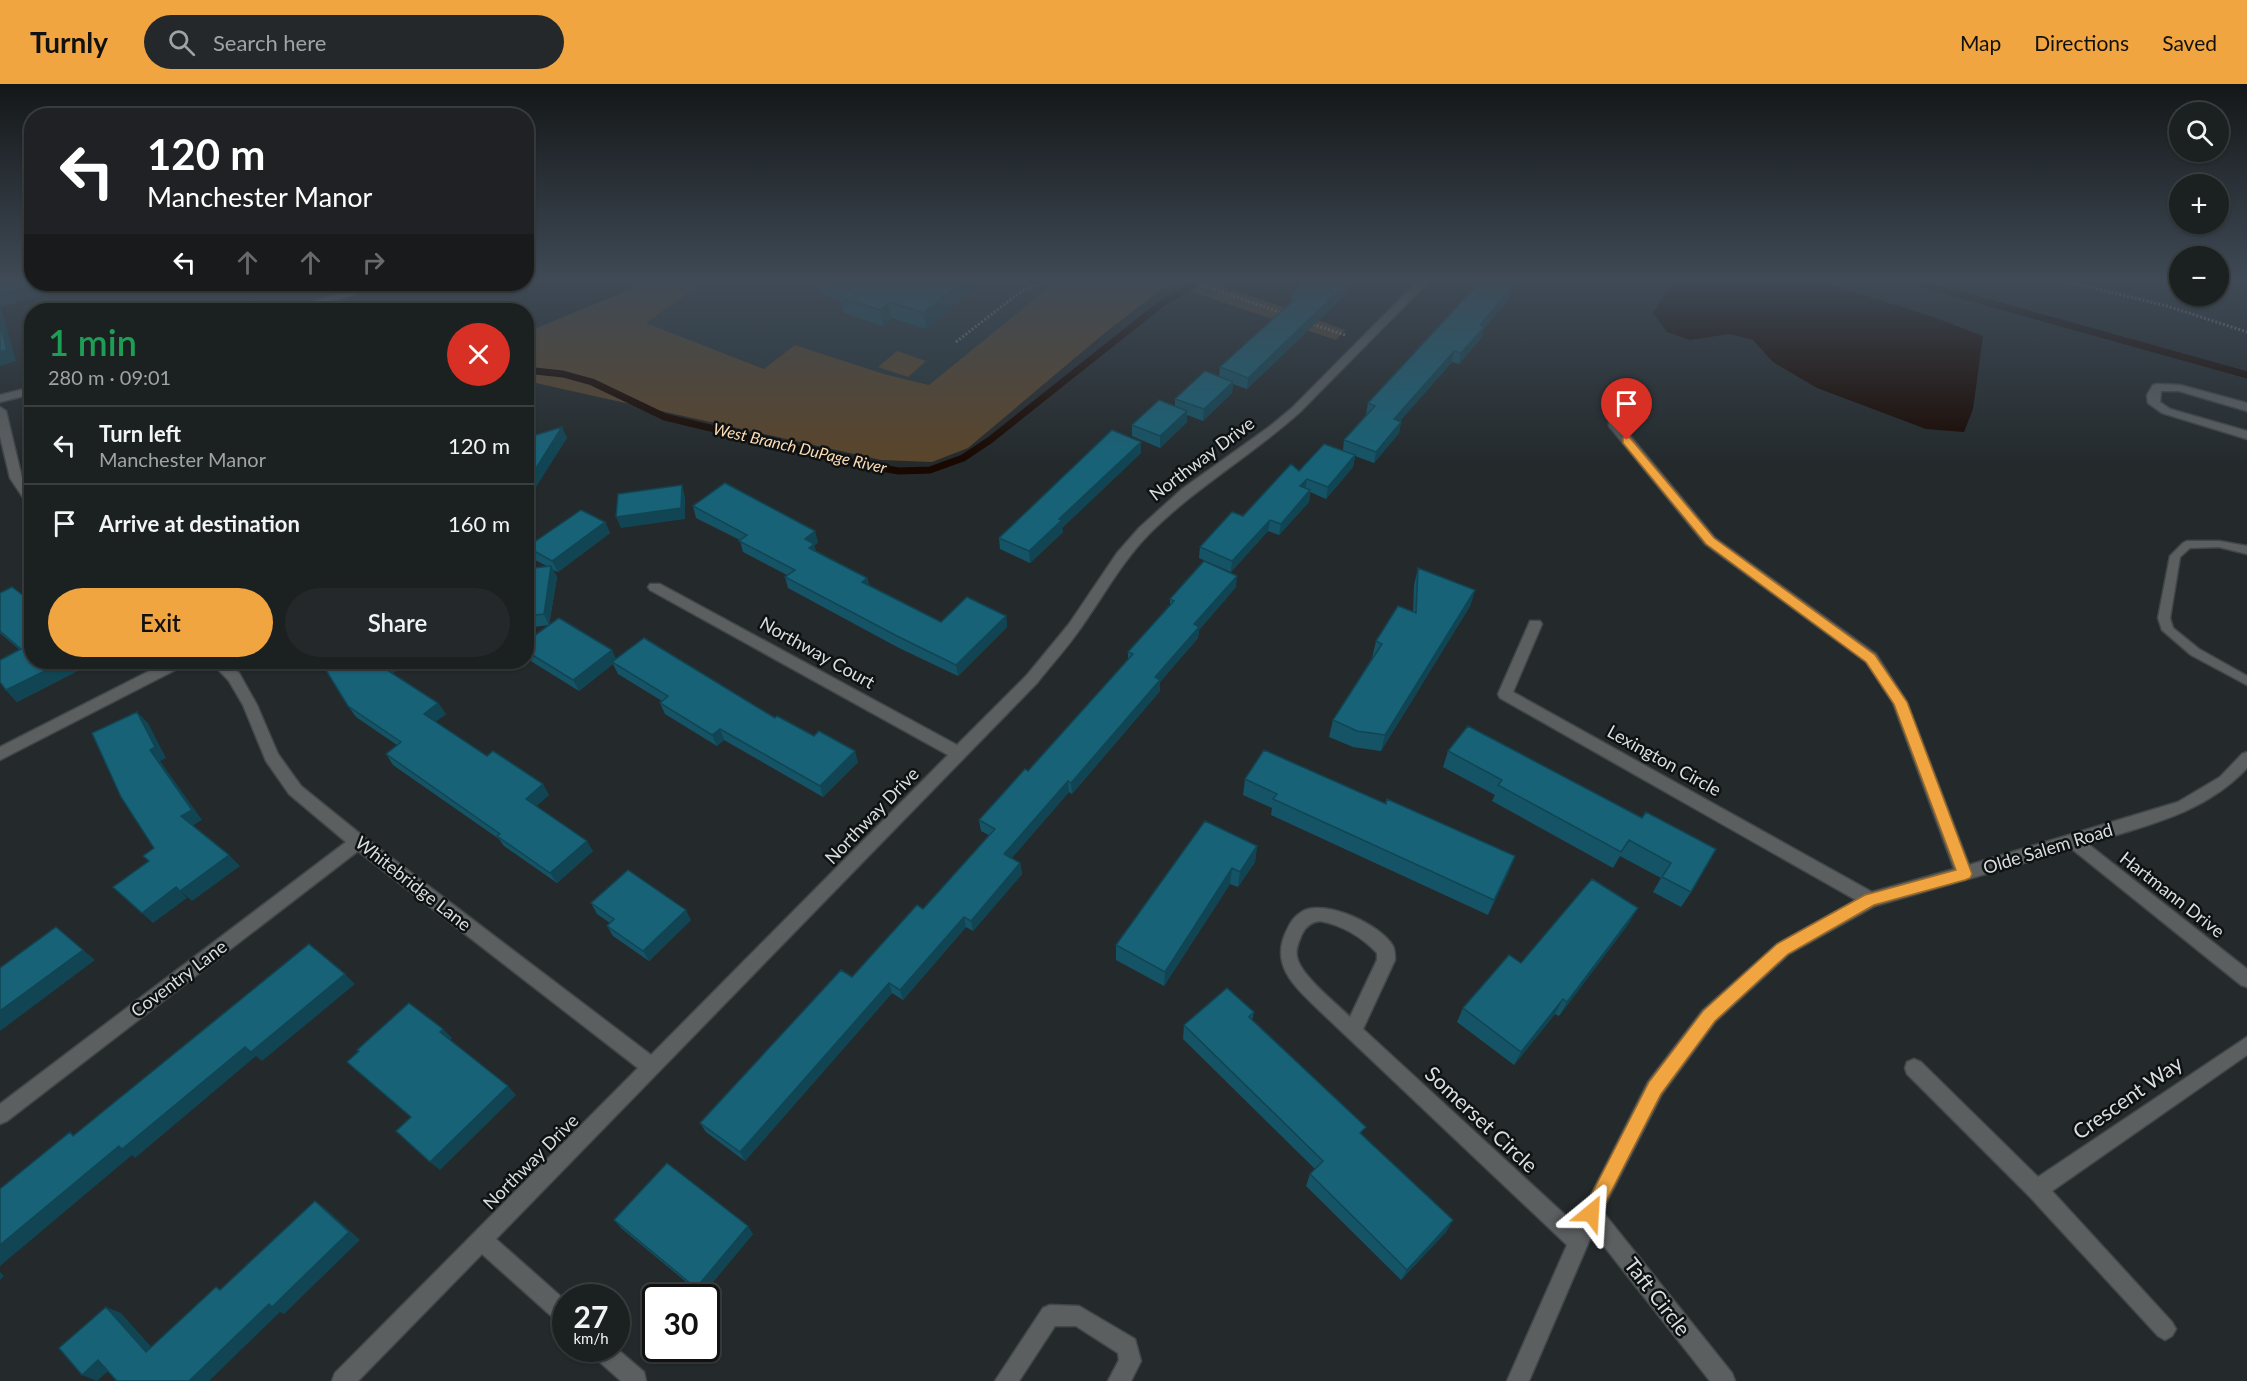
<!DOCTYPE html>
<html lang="en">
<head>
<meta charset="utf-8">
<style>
	:root { --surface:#1b2021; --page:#24282a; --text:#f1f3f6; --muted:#a0a3a5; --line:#393e3f; --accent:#f1a540 }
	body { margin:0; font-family:Lato,sans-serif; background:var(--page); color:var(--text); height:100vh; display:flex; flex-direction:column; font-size:22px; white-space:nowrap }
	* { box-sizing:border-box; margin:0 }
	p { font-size:20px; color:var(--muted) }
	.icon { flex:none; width:33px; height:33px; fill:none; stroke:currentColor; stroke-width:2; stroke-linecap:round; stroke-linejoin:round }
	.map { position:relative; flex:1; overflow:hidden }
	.side { position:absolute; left:24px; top:219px; width:510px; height:366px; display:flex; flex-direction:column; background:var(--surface); border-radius:24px; box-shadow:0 2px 4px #0004,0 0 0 2px var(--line) }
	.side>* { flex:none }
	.banner { position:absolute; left:24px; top:24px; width:510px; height:183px; border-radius:24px; box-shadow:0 2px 4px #0004,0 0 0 2px var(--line); background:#202124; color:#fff; overflow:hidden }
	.fabs { position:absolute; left:2169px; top:18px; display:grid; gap:12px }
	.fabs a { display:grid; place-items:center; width:60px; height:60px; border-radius:50%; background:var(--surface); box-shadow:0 2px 4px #0004,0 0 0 2px var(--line); font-size:30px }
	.speed { position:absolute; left:552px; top:1200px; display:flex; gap:12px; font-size:30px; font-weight:700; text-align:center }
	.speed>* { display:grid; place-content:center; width:78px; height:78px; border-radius:50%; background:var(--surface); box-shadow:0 2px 4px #0004,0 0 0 2px var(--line); line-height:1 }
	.speed small { font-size:15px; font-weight:400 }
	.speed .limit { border:3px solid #111; border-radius:9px; background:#fff; color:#111 }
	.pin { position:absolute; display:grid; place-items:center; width:51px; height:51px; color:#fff; margin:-62px -26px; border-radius:50% 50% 50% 0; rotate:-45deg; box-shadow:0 0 6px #0007 }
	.pin .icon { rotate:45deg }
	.me { position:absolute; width:66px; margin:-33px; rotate:27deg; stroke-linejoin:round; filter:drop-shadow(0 0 4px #0008) }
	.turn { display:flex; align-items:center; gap:21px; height:126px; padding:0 24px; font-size:27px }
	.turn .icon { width:78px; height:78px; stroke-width:2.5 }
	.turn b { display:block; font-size:42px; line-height:51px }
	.lanes { display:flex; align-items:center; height:57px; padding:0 24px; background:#0003; justify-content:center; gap:30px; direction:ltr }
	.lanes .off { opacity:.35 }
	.round { display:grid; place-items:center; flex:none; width:63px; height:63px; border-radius:32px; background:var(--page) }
	.overview { display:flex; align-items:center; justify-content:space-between; height:102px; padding:0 24px }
	h1 { font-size:36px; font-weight:600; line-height:45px; color:#1e9e55 }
	.cta { display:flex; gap:12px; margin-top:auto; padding:12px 24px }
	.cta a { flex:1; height:69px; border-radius:36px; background:var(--accent); color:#111; font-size:24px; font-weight:600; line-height:69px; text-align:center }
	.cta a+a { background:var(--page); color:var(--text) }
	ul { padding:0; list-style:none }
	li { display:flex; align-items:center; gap:18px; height:78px; padding:0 24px; border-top:2px solid var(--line) }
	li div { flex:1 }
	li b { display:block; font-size:22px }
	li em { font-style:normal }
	header { display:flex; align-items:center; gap:36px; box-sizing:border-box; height:84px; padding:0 30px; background:var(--accent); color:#111 }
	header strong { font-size:28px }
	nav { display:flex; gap:33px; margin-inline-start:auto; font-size:21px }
	.search { width:420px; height:54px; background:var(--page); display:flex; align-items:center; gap:15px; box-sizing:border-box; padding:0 21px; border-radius:33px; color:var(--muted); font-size:22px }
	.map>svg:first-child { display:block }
</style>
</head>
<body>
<header>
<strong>Turnly</strong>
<div class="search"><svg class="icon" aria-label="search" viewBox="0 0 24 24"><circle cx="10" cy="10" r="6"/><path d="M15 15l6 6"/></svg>Search here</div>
<nav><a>Map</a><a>Directions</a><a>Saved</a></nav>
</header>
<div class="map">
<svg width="2247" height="1297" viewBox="0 0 2247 1297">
	<rect width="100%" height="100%" fill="#242a2c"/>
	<path fill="#283539" d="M706 196H1058L930 301 884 290 795 261 765 285 645 239Z"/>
	<path fill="#5a452b" d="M653 196H706L646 239 764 285 795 261 884 290 929 301 1058 196H1207L1345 246 1336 256 1168 200 1101 252 968 364 932 378 881 376 527 297V248Z
		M897 267 926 277 908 293 878 283Z"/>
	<path fill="#190800" d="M1673 196H1815L1931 232 1983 252 1973 325 1964 348 1926 345 1817 304 1773 278 1753 256 1729 250 1690 256 1667 248 1653 229Z"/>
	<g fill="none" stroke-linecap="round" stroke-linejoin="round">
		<path stroke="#190800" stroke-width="7" d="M1907 196 2247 291
			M526 286 563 290 592 298 665 333 863 381 899 387 930 386 963 374 990 356 1161 220 1200 196"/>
		<defs>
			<path id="lane" d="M2187 457H2219L2247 462V470L2219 463 2190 464 2180 473 2170 534 2173 544 2199 565 2247 592V601L2191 571 2162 546 2158 534 2170 472 2183 459Z"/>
			<path id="street" d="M1419 196H1430L1300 328C1252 371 1196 403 1150 449 1122 477 1103 513 1080 545 1067 564 1051 581 1037 599L496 1155 566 1217V1242L559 1239 482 1170 358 1297H332L335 1289 638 984 358 767 7 1037 0 1040V1020L346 758 289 710 266 677 243 621 229 597 211 578H226L239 589 257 621 278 670 301 702 364 753 651 971 948 671 650 506 648 503 650 500H660L957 661 1027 591 1069 540 1117 469 1139 444 1182 405 1269 343 1292 324Z
				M371 200H386L302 226H287Z
				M2157 300 2180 301 2247 319V327L2179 307H2161L2160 318 2170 325 2247 347V355L2162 329 2148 319 2147 311 2153 301Z
				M32 303V310L0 318V311Z
				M0 323 6 327 22 394 32 408V422L28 421 10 394 0 352Z
				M1613 335 1617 336 1715 454 1876 570 1907 618 1969 781 2178 718 2220 693 2242 670 2247 668V684C2204 730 2146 741 2088 760L2247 885V903L2241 901 2072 765 1875 822 1789 870 1715 938 1662 1010 1602 1127 1732 1289 1735 1297H1710L1593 1148 1529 1297H1507L1567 1161 1322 929C1299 906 1269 884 1286 848 1290 839 1294 832 1303 827 1326 815 1381 841 1393 862 1395 867 1395 871 1395 876L1363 945 1576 1141 1648 998 1703 926 1777 860 1856 816 1500 614 1498 610 1530 537H1540L1542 540 1513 608 1872 808 1954 785 1893 619 1866 578 1705 460 1609 342V336ZM1320 837C1342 841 1362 853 1377 869V876L1350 933C1337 920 1300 891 1297 873 1295 865 1299 857 1302 850 1306 842 1311 838 1320 837Z
				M167 578H185L183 582 0 676V663Z
				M2247 953V971L2052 1107 2172 1238 2176 1245 2172 1252 2165 1256 2158 1252 2030 1113 1907 990 1905 984 1907 978 1914 975 1921 978 2038 1093Z
				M1050 1221 1079 1222 1135 1255 1141 1277 1131 1297H1108L1119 1276 1118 1269 1076 1242H1055L1019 1297H995L1043 1224Z
				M591 1264H616L644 1288 646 1297H621L593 1272Z"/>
		</defs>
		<use href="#lane" stroke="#414749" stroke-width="3"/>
		<use href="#street" stroke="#414749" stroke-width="3"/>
		<path stroke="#7b8082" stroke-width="3" stroke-dasharray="2 2" stroke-linecap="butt" d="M1188 196 1282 229
			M2061 196 2167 222 2247 248
			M1309 239 1345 251
			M956 258 1019 209 1046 196"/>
		<use href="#lane" fill="#5c5f60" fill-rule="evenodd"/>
		<use href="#street" fill="#5c5f60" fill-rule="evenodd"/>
	</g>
	<path fill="#155466" d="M819 196H984L926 245 892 234 883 242 844 229 841 217 822 211Z
		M1025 196H1036L1033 198Z
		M1348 204V208L1247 305 1233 300 1232 309 1203 337 1187 331V338L1160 364 1132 352V341L1175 322V315L1219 293 1220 283 1291 218V210Z
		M1484 245 1481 254 1459 280 1452 278 1400 337 1401 338 1399 349 1374 379 1355 372 1353 383 1326 415 1310 408 1309 418 1279 451 1268 447 1231 488 1199 474 1200 463 1243 432 1299 387 1343 366 1344 356 1367 331H1366L1368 319Z
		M1141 358V369L1062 444 1063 448 1030 479 1000 465 999 454Z
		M693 422 818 458 814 462 816 467 867 494 869 501 941 538 1006 532 1007 543 958 592 899 564 788 504 785 493 787 491 743 468 740 456 696 434Z
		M605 438 610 449 558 488 553 486 557 493 549 541 526 544V485L547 482 533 475 527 463Z
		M1418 484 1475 506 1470 522 1381 667 1353 663 1329 653 1333 636 1372 574 1376 557 1413 528 1414 501Z
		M1236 503 1199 546 1198 554 1160 598V607L1072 710 1069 708 1011 774 1020 779 1022 790 973 847 966 843 903 916 892 909 745 1077 706 1048 700 1039 923 825 989 751 981 747 979 736 1028 687 1128 576V568L1170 522V515Z
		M0 509 32 578H95L17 618 6 606 20 566 0 549Z
		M526 558 616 576 775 634 858 678 823 713 724 656 717 662 665 630 660 619 662 617 618 590 613 580 579 607 526 574Z
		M321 578H395L400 585 392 589 438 619 446 630 435 638 487 672 549 711 536 722 593 767 557 799 504 762 499 755 393 681 386 670 397 661 356 633 348 622Z
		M1448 667 1642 734 1691 808 1681 823 1653 808 1661 794 1620 772 1613 784 1492 717 1495 711 1443 683Z
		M1245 695 1385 720 1387 715 1515 772 1488 831 1271 731 1272 724 1243 711Z
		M1257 762 1255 778 1238 803 1230 800 1164 902 1116 876V861Z
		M591 819 691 836 649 877 613 852 607 842 610 839 597 830Z
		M1629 839 1559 932 1555 930 1514 981 1457 938 1463 924 1521 879Z
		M1254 928 1252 936 1363 1052 1453 1136 1446 1148 1401 1196 1306 1102 1310 1090 1315 1085 1183 955 1184 941Z
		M614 1136 753 1150 702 1211 621 1144Z"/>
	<path fill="#114553" d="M963 196H984L926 245 924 229Z
		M1347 196H1356L1348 204V208L1247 305 1248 294Z
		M1518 196H1525L1484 245 1481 254 1459 280 1461 269 1480 241Z
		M37 200H45L48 210 1 223 16 277 0 282V210Z
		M889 218 892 234 883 242 880 226Z
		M1454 267 1452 278 1392 346 1394 335Z
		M1233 298 1232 309 1203 337 1204 325Z
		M1187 327V338L1160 364V352Z
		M1401 338 1399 349 1374 379 1376 368Z
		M562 343 567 354 526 419V400Z
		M1141 358V369L1062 444 1063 448 1030 479 1029 467 1059 435Z
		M1355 371 1353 383 1326 415 1328 403Z
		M1307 395 1305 406 1300 402Z
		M682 401 685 413V435L621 444 616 433Z
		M1310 406 1309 418 1279 451 1281 440Z
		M1270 436 1268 447 1231 488 1232 477Z
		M605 438 610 449 558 488 552 477Z
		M815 447 818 458 814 462 817 471 812 475 805 455Z
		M551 482 557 493 549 541 544 530Z
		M1237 492 1236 503 1199 546 1198 554 1160 598V607L1072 710 1071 699 1155 593 1194 540Z
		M867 494 869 505 862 498Z
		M1475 506 1470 522 1381 667 1385 651Z
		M1006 532 1007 543 958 592 956 581Z
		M612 566 617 577 612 578 613 580 579 607 573 596Z
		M63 578H95L17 618 6 606Z
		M386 578H395L400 585 386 592 379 581Z
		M438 619 446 630 431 641 424 630Z
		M137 628 148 639 166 674 160 677 202 736 192 742 181 732 150 666Z
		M720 645 724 656 717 662 712 651Z
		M855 667 858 678 823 713 820 702Z
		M1068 697 1069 708 1006 781 1004 770Z
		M543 700 549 711 532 726 526 715Z
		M587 757 593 767 557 799 550 789Z
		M1257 762 1255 778 1238 803 1240 788Z
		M229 771 240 782 192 817 180 807Z
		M1515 772 1509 788 1488 831 1494 816Z
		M1020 779 1022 790 973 847 971 837Z
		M1232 784 1230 800 1164 902 1165 888Z
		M176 803 187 814 153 839 142 829Z
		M1638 824 1629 839 1559 932 1567 918Z
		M686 826 691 836 649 877 643 867Z
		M964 833 966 843 903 916 900 906Z
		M56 843 95 876 0 947V927Z
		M345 890 355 900 262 977 256 972 135 1074 132 1071 0 1182V1161L119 1062 245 963Z
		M889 899 892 909 745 1077 740 1068Z
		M1563 915 1555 930 1514 981 1521 968Z
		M443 945 452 954 449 958 440 948Z
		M508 1002 516 1011 440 1086 430 1078Z
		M315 1117 326 1125 360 1156 284 1230 280 1228 209 1297H189Z
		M1453 1136 1446 1148 1401 1196 1407 1186Z
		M748 1142 753 1150 702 1211 696 1204Z
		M0 1188 4 1192 0 1196Z
		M106 1223 121 1229 161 1274 146 1268Z
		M98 1276 114 1282 97 1297 82 1291Z"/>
	<path fill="#186277" stroke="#114553" stroke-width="1.5" d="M0 196H32V200H37L0 210Z
		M822 196H963L924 229 889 218 880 226 841 213 851 205Z
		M1306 196H1347L1349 197 1248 294 1220 283 1298 212 1291 210Z
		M1482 196H1518L1480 241 1484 243 1461 269 1454 267 1394 335 1401 338 1376 368 1344 356 1375 322 1368 319Z
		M0 240 7 266 0 268Z
		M1205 287 1233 298 1204 325 1175 315Z
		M1159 316 1187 327 1160 352 1132 341Z
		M562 343 526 400V354Z
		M1112 346 1141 358 1059 435 1062 436 1029 467 999 454Z
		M1324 360 1355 371 1328 403 1307 395 1300 402 1310 406 1281 440 1270 436 1232 477 1200 463 1232 428 1243 432 1291 380 1299 387Z
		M725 399 815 447 805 455 814 460 809 464 867 494 862 498 941 538 967 513 1006 532 956 581 897 552 785 493 795 486 739 457 747 451 693 422Z
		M682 401 681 424 616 433 618 410Z
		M581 426 605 438 552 477 527 463Z
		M1204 477 1237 492 1194 540 1199 543 1155 593 1160 596 1071 699 1068 697 1004 770 1020 779 971 837 964 833 900 906 889 899 740 1068 700 1039 841 886 852 893 917 821 923 825 995 745 979 736 1025 685 1028 687 1133 570 1128 568 1174 517 1170 515Z
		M551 482 544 530 526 532V485Z
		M1418 484 1475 506 1385 651 1357 647 1333 636 1382 560 1376 557 1398 522 1416 529Z
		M12 503 32 518V578H63L6 606 0 598V576L21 565 0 547V509Z
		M559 534 612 566 573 596 526 567V558Z
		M644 554 775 634 777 632 814 652 819 647 855 667 820 702 720 645 712 651 660 619 668 612 612 578Z
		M321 578H386L379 581 438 619 424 630 487 672 493 667 543 700 526 715 587 757 550 789 497 752 500 750 386 670 401 658 348 622Z
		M137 628 155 663 150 666 192 726 181 732 229 771 180 807 176 803 142 829 113 803 149 777 143 772 154 764 121 713 92 649Z
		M1468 642 1642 734 1646 728 1716 765 1691 808 1662 793 1671 779 1629 756 1621 768 1498 701 1502 696 1448 667Z
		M1264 666 1386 720 1387 715 1515 772 1494 816 1273 715 1277 710 1245 695Z
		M1205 737 1257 762 1240 788 1232 784 1165 888 1116 861Z
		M628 786 686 826 643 867 607 842 614 835 591 819Z
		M1592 795 1638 824 1567 918 1563 915 1521 968 1463 924 1509 871 1521 879Z
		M56 843 83 866 0 927V884Z
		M309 860 345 890 251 968 245 963 122 1065 119 1062 0 1161V1105L70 1048 73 1052Z
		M1227 904 1254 928 1249 933 1366 1043 1360 1049 1453 1136 1407 1186 1310 1090 1323 1077 1184 941Z
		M409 919 443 945 440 948 508 1002 430 1078 396 1047 411 1033 347 978 359 967 357 966Z
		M667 1079 748 1142 696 1204 614 1136Z
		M315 1117 349 1148 272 1223 269 1220 189 1297H117L98 1276 82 1291 59 1264 106 1223 146 1268 216 1203 220 1206Z"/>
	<linearGradient id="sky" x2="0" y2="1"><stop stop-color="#141718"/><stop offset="0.52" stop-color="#3f4a56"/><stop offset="1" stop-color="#3f4a56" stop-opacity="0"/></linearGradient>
	<rect width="2247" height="377" fill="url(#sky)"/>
	<path fill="#f1a540" stroke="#9d6b2a" stroke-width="1.5" d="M1627 353 1630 354 1714 454 1875 571 1907 618 1972 790 1970 794 1965 796 1874 821 1788 870 1715 937 1661 1010 1597 1135 1591 1138 1585 1135 1582 1129 1585 1123 1649 998 1703 927 1777 860 1865 811 1956 786 1894 620 1866 578 1706 460 1623 359V354Z"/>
	<g text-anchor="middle" stroke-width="5" stroke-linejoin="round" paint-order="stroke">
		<g font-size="16" font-style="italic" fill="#fedcb5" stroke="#0f1213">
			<text transform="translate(800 364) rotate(13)" y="6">West Branch DuPage River</text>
		</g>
		<g font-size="18" fill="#dadedf" stroke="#0f1213">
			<text transform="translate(1202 375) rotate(-37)" y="6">Northway Drive</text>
			<text transform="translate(817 569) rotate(29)" y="6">Northway Court</text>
			<text transform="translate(1664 677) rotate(29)" y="6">Lexington Circle</text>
			<text transform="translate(872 732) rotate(-46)" y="6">Northway Drive</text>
			<text transform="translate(2048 765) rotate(-17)" y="6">Olde Salem Road</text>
			<text transform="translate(413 800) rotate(38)" y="6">Whitebridge Lane</text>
			<text transform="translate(2172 811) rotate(38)" y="6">Hartmann Drive</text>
			<text transform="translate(179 895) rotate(-37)" y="6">Coventry Lane</text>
			<text transform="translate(531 1078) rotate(-45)" y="6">Northway Drive</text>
		</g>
		<g font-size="21" fill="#dadedf" stroke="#0f1213">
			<text transform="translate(2128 1014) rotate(-35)" y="7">Crescent Way</text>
			<text transform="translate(1481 1036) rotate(43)" y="7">Somerset Circle</text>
			<text transform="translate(1657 1213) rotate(52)" y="7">Taft Circle</text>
		</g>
	</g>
</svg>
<div class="fabs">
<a><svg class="icon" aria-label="search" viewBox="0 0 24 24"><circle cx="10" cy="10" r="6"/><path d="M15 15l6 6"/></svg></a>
<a>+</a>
<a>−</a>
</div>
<div class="speed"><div>27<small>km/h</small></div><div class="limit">30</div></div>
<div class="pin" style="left:1627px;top:356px;background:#d93025"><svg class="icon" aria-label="arrive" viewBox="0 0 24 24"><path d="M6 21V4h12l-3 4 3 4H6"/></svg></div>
<svg class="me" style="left:1591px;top:1129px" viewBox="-20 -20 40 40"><path d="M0-17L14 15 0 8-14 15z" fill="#f1a540" stroke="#fff" stroke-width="4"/></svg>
<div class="banner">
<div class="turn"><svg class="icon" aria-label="left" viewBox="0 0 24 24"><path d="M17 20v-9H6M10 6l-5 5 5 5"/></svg><div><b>120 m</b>Manchester Manor</div></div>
<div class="lanes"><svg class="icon" aria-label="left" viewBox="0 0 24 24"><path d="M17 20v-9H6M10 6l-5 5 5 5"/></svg><svg class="icon off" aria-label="ahead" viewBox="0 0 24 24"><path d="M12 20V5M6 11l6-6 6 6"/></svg><svg class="icon off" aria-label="ahead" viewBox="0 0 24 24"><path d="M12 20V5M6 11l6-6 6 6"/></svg><svg class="icon off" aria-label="right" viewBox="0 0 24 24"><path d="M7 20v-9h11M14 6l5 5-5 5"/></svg></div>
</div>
<section class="side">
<div class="overview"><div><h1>1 min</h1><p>280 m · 09:01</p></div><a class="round" style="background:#d93025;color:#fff"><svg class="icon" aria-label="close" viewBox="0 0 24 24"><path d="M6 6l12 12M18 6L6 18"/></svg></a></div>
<ul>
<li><svg class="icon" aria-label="left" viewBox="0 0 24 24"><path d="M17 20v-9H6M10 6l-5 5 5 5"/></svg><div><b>Turn left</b><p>Manchester Manor</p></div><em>120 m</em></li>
<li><svg class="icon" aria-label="arrive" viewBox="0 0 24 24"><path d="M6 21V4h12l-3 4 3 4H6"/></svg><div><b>Arrive at destination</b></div><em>160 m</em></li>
</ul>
<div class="cta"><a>Exit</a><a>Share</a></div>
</section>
</div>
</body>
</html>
